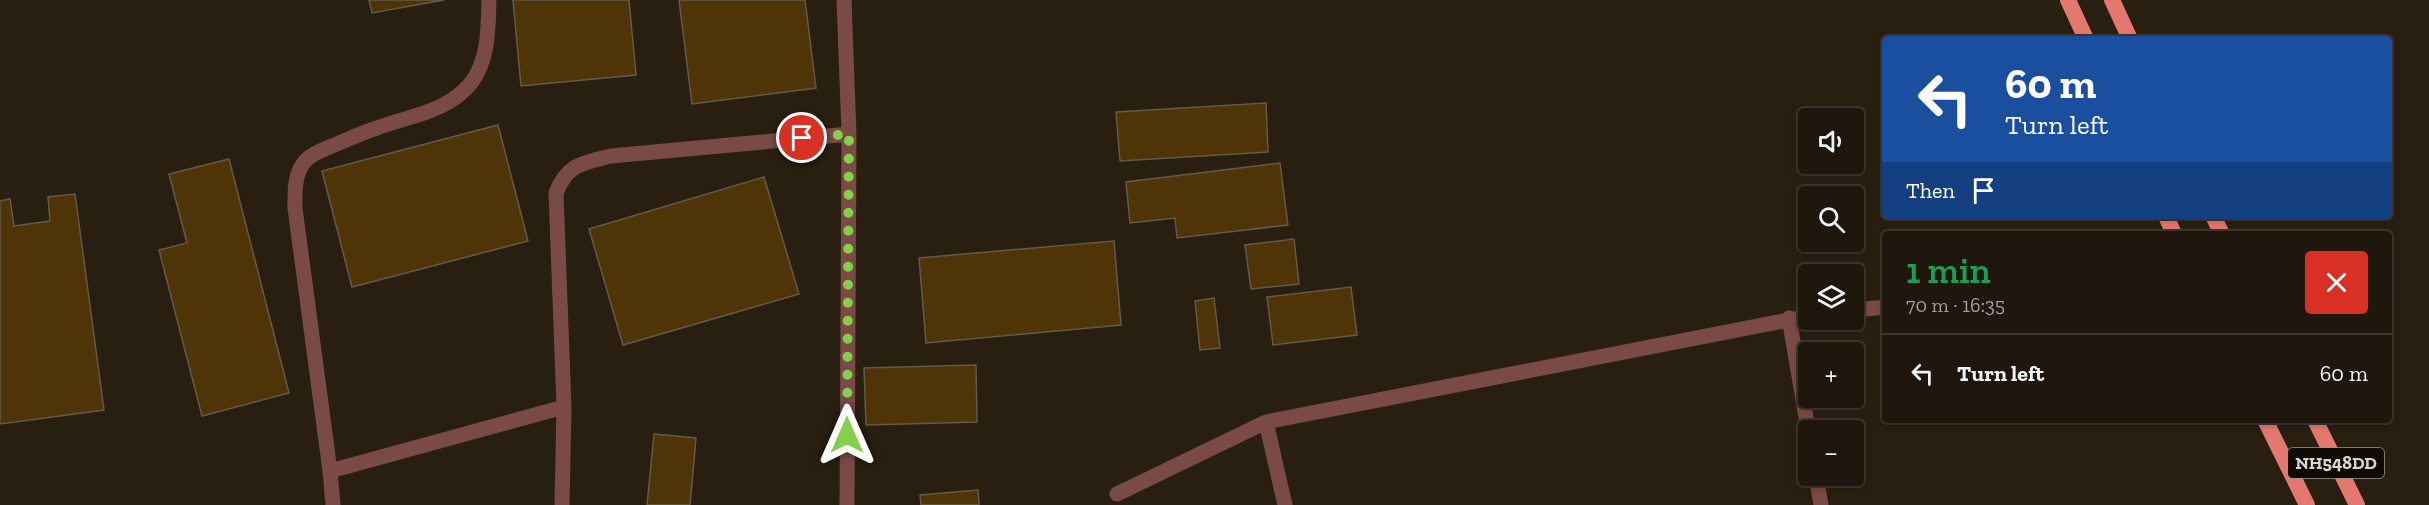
<!DOCTYPE html>
<html lang="en">
<head>
<meta charset="utf-8">
<style>
	:root { --surface:#1f170d; --page:#272016; --text:#f1f3f6; --muted:#a19f9d; --line:#3c362e }
	body { margin:0; font-family:"Zilla Slab",serif; background:var(--page); color:var(--text); height:100vh; display:flex; flex-direction:column; font-size:22px; white-space:nowrap }
	* { box-sizing:border-box; margin:0 }
	p { font-size:20px; color:var(--muted) }
	.icon { flex:none; width:33px; height:33px; fill:none; stroke:currentColor; stroke-width:2; stroke-linecap:round; stroke-linejoin:round }
	.map { position:relative; flex:1; overflow:hidden }
	.details { position:absolute; left:1882px; top:231px; width:510px; height:192px; display:flex; flex-direction:column; background:var(--surface); border-radius:6px; box-shadow:0 3px 9px #0003,0 0 0 2px var(--line) }
	.details>* { flex:none }
	.hud { position:absolute; left:1882px; top:36px; width:510px; height:183px; border-radius:6px; box-shadow:0 3px 9px #0003,0 0 0 2px var(--line); background:#1a4fa0; color:#fff; overflow:hidden }
	.controls { position:absolute; left:1798px; top:108px; display:grid; gap:12px }
	.controls a { display:grid; place-items:center; width:66px; height:66px; border-radius:6px; background:var(--surface); box-shadow:0 3px 9px #0003,0 0 0 2px var(--line); font-size:30px }
	.pin { position:absolute; display:grid; place-items:center; width:51px; height:51px; color:#fff; margin:-26px; border:3px solid #fff; border-radius:50%; box-shadow:0 2px 6px #0007 }
	.me { position:absolute; width:66px; margin:-33px; rotate:0deg; stroke-linejoin:round; filter:drop-shadow(0 0 4px #0008) }
	.turn { display:flex; align-items:center; gap:21px; height:126px; padding:0 24px; font-size:27px }
	.turn .icon { width:78px; height:78px; stroke-width:2.5 }
	.turn b { display:block; font-size:42px; line-height:51px }
	.then { display:flex; align-items:center; height:57px; padding:0 24px; background:#0003; gap:12px; font-size:22px }
	.round { display:grid; place-items:center; flex:none; width:63px; height:63px; border-radius:6px; background:var(--page) }
	.overview { display:flex; align-items:center; justify-content:space-between; height:102px; padding:0 24px }
	h1 { font-size:36px; font-weight:600; line-height:45px; color:#1e9e55 }
	ul { padding:0; list-style:none }
	li { display:flex; align-items:center; gap:18px; height:78px; padding:0 24px; border-top:2px solid var(--line) }
	li div { flex:1 }
	li b { display:block; font-size:22px }
	li em { font-style:normal }
	.map>svg:first-child { display:block }
</style>
</head>
<body>
<div class="map">
<svg width="2429" height="505" viewBox="0 0 2429 505">
	<rect width="100%" height="100%" fill="#291f11"/>
	<path fill="#4f3407" stroke="#655949" stroke-width="1.5" d="M369 0H444L372 13Z
		M513 0H629L636 75 521 86Z
		M679 0H805L816 88 692 104Z
		M1266 103 1268 152 1120 161 1116 112Z
		M498 125 528 241 352 287 322 171Z
		M229 159 289 393 202 416 159 250 187 243 169 174Z
		M1280 163 1288 225 1177 238 1175 218 1130 223 1126 182Z
		M764 177 799 294 623 345 589 229Z
		M75 194 104 410 0 424V201L10 199 14 226 50 221 48 197Z
		M1294 239 1299 284 1251 289 1245 245Z
		M1114 241 1121 325 926 343 919 258Z
		M1351 287 1357 335 1273 345 1267 297Z
		M1214 298 1220 348 1200 350 1195 301Z
		M976 365 977 422 866 425 864 368Z
		M654 434 696 438 690 505H647Z
		M978 490 979 505H921L920 495Z"/>
	<g fill="none" stroke-linecap="round" stroke-linejoin="round">
		<path stroke="#7a4a46" stroke-width="15" d="M489 0C488 29 489 59 471 83 448 112 409 116 377 128 364 132 351 138 339 143 328 148 314 152 306 160 294 173 295 191 295 208L330 471 564 407 562 505
			M1854 310 1886 307
			M1789 318 1809 435
			M564 407 556 193C567 164 583 163 611 156L849 134 844 0
			M1266 422 1285 505
			M330 471 333 505
			M1816 476 1821 505
			M1117 494 1266 422 1809 316
			M847 505 849 134"/>
		<path stroke="#e47871" stroke-width="16" d="M2068 0 2086 39
			M2112 0 2130 39
			M2166 216 2174 234
			M2213 216 2222 234
			M2265 420 2307 505
			M2315 420 2357 505"/>
	</g>
	<g fill="none" stroke-linecap="round" stroke-linejoin="round">
		<path stroke="#85cf4d" stroke-width="10" stroke-dasharray="0 18" d="M802 138 849 134 847 435"/>
	</g>
	<g text-anchor="middle" stroke-width="6" stroke-linejoin="round" paint-order="stroke">
		<rect fill="#0e0a05" stroke="#9e9790" stroke-width="1.5" x="2288" y="448" width="96" height="30" rx="4.5"/>
		<g font-size="18" font-weight="bold" fill="#dbd4cb">
			<text x="2336" y="469">NH548DD</text>
		</g>
	</g>
</svg>
<div class="controls">
<a><svg class="icon" aria-label="sound" viewBox="0 0 24 24"><path d="M4 9h4l5-4v14l-5-4H4zM17 9q2 3 0 6"/></svg></a>
<a><svg class="icon" aria-label="search" viewBox="0 0 24 24"><circle cx="10" cy="10" r="6"/><path d="M15 15l6 6"/></svg></a>
<a><svg class="icon" aria-label="layers" viewBox="0 0 24 24"><path d="M12 4l9 5-9 5-9-5zM3 14l9 5 9-5"/></svg></a>
<a>+</a>
<a>−</a>
</div>
<div class="pin" style="left:802px;top:138px;background:#d93025"><svg class="icon" aria-label="arrive" viewBox="0 0 24 24"><path d="M6 21V4h12l-3 4 3 4H6"/></svg></div>
<svg class="me" style="left:847px;top:435px" viewBox="-20 -20 40 40"><path d="M0-17L14 15 0 8-14 15z" fill="#85cf4d" stroke="#fff" stroke-width="4"/></svg>
<div class="hud">
<div class="turn"><svg class="icon" aria-label="left" viewBox="0 0 24 24"><path d="M17 20v-9H6M10 6l-5 5 5 5"/></svg><div><b>60 m</b>Turn left</div></div>
<div class="then">Then<svg class="icon" aria-label="arrive" viewBox="0 0 24 24"><path d="M6 21V4h12l-3 4 3 4H6"/></svg></div>
</div>
<section class="details">
<div class="overview"><div><h1>1 min</h1><p>70 m · 16:35</p></div><a class="round" style="background:#d93025;color:#fff"><svg class="icon" aria-label="close" viewBox="0 0 24 24"><path d="M6 6l12 12M18 6L6 18"/></svg></a></div>
<ul>
<li><svg class="icon" aria-label="left" viewBox="0 0 24 24"><path d="M17 20v-9H6M10 6l-5 5 5 5"/></svg><div><b>Turn left</b></div><em>60 m</em></li>
</ul>
</section>
</div>
</body>
</html>
